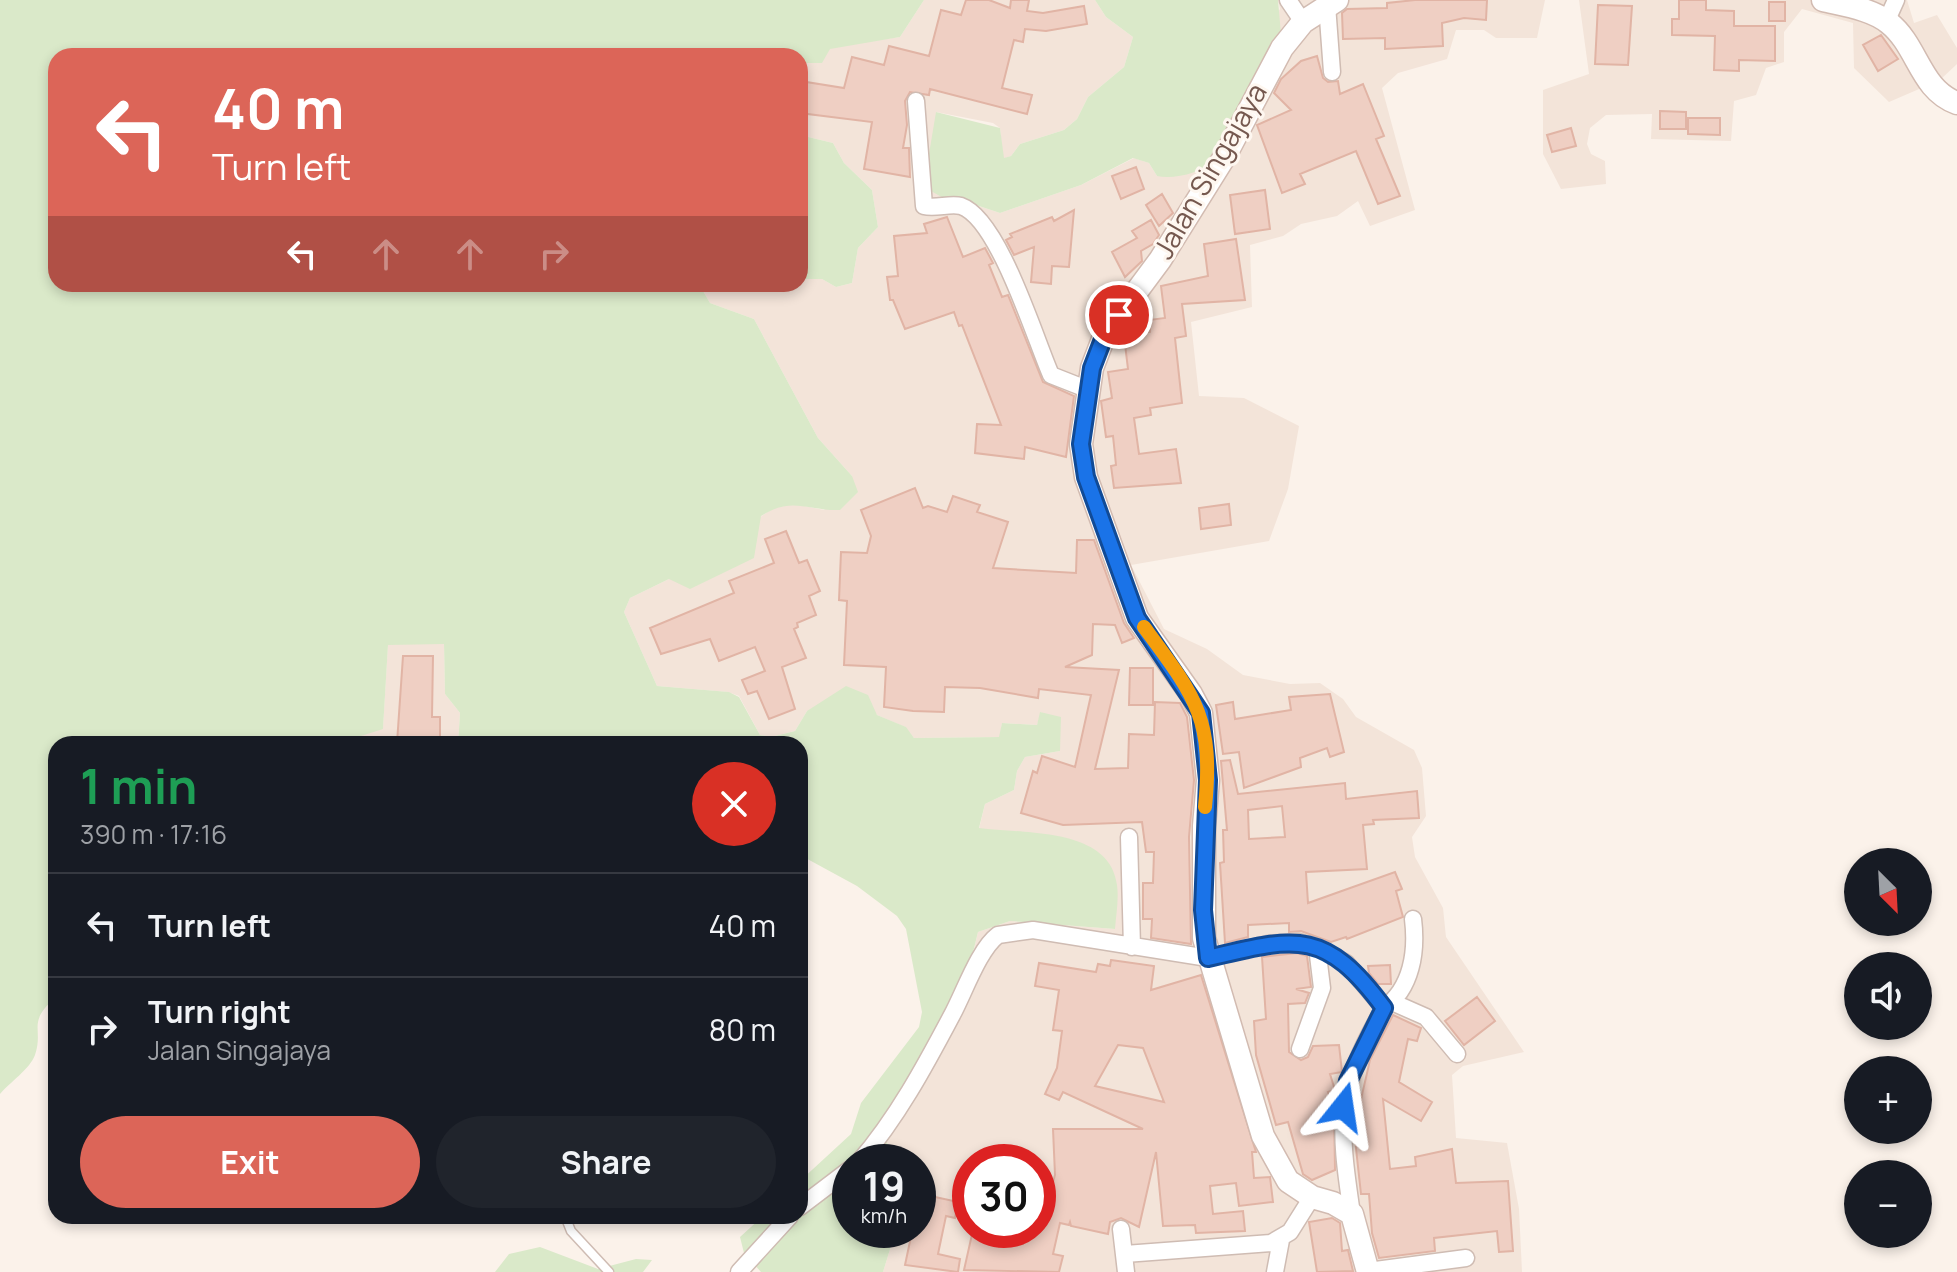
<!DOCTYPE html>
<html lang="en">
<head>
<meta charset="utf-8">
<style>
	:root { --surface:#171b24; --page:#20242c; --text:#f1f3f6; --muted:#9ea1a6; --line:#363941; --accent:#dc6558 }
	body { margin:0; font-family:Manrope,sans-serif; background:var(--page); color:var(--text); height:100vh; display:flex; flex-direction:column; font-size:30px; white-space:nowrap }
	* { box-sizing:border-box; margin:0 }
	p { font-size:26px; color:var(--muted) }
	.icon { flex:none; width:44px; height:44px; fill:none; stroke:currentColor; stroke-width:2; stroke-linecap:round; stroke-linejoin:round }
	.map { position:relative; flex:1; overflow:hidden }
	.panel { position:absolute; left:48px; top:736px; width:760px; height:488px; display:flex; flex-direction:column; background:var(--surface); border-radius:24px; box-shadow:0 4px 12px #0003 }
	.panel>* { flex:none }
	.top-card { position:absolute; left:48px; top:48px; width:760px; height:244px; border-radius:24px; box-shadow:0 4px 12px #0003; background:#dc6558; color:#fff; overflow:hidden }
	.needle { width:52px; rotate:156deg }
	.fabs { position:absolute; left:1844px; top:848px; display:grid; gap:16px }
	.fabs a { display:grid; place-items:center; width:88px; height:88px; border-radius:50%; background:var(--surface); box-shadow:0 4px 12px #0003; font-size:40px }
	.speed { position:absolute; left:832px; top:1144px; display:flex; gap:16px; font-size:40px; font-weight:700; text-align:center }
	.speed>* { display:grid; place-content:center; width:104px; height:104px; border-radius:50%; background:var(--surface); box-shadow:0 4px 12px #0003; line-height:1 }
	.speed small { font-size:20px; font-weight:400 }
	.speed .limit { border:12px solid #d22; background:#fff; color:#111 }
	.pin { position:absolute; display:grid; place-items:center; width:68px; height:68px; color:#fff; margin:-34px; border:4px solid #fff; border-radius:50%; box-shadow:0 2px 8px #0007 }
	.me { position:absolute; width:88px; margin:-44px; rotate:15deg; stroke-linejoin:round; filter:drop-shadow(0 0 6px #0008) }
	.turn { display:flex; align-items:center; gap:28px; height:168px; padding:0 32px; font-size:36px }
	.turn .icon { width:104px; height:104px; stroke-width:2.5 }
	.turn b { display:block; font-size:56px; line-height:68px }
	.lanes { display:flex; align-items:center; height:76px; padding:0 32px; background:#0003; justify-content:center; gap:40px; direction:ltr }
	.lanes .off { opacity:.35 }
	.round { display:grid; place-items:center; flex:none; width:84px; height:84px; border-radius:42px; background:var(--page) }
	.summary { display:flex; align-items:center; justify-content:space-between; height:136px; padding:0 32px }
	h1 { font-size:48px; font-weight:700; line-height:60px; color:#1e9e55 }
	.primary-button { display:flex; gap:16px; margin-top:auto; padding:16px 32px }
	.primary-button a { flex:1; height:92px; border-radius:48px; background:var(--accent); color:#fff; font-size:32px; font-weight:700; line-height:92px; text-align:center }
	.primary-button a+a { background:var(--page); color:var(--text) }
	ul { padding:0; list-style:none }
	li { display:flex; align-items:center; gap:24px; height:104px; padding:0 32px; border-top:2px solid var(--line) }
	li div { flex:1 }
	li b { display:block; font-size:30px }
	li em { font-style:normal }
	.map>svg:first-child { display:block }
</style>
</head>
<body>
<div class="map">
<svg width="1957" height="1272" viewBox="0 0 1957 1272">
	<rect width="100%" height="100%" fill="#fbf2ea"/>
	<path fill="#f3e4d9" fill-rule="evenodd" d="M924 0H1095L1106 17 1133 37 1124 67 1088 97 1077 119 1064 130 1020 144 1011 156 1003 159 1000 128 993 123 936 112 961 200 1000 213 1081 185 1134 158 1149 163 1157 176 1280 9 1278 0H1545L1537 38H1496L1484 30H1456L1447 59 1398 73 1382 88 1415 210 1370 226 1358 201 1337 216 1301 224 1283 236 1250 245 1252 307 1191 322 1199 396 1244 398 1299 426 1288 489 1269 541 1131 565 1164 629 1207 649 1243 675 1290 684 1320 683 1343 699 1356 717 1414 750 1422 768 1426 816 1412 837 1415 857 1443 908 1446 937 1524 1052 1463 1066 1452 1075 1456 1138 1507 1143 1519 1209 1522 1272H883L896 1230H918V1162H908L888 1145 881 1129 968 974 978 932 1010 921 1115 929 979 829 985 804 1014 790 1017 771 1025 757 1060 751 1041 712 1037 725 1002 723 1000 737 914 738 905 727 877 715 872 709 807 711 795 731 771 737 760 735 739 696 728 692 657 686 624 612 630 598 669 579 775 507 790 503 824 510 852 476 818 438 754 319 710 303 699 284H800V279H822L836 287 852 283 858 248 878 227 872 190 844 163 833 143 800 135V63H821L829 49 837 46 900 37ZM970 1162H1038V1230H970Z
		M1579 0H1907L1914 23 1937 15 1957 48V64L1940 80 1889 102 1854 68 1853 23 1802 9 1784 32V62L1766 68 1756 95 1734 101 1731 141 1651 139 1652 114 1606 115 1590 128 1587 144 1591 154 1605 161 1606 184 1561 189 1543 154V90L1589 74Z
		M388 644H444L445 694 460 713 458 744H336L383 728Z"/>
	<path fill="#dae9c9" d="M0 0H924L900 37 830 49 822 63H800V56H56V284H699L710 303 754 319 818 438 852 476 858 492 840 510C806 511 793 496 761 516L754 558 690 589 669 579 630 598 624 612 657 686 729 692 739 697 760 735 771 737 795 731 807 711 846 686 868 695 877 715 906 727 914 738 999 737 1002 723 1037 725 1040 712 1061 717 1060 751 1025 757 1017 771 1014 790 985 804 979 828C1023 834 1110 827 1117 885 1119 899 1116 915 1115 929L1010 921 978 932 968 973 881 1129 888 1145 908 1162H850V1230H896L883 1272H761L744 1253 740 1237 763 1216H800V1181L851 1134 861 1103 919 1027 922 1012 906 929 897 916 857 886 800 855V744H458L460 713 445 694 444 644 388 645 383 729 336 744H56V997C26 1023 44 1028 35 1055 30 1069 9 1083 0 1094Z
		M1095 0H1278L1281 34 1215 162C1201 172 1175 180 1157 176L1149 163 1133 158 1081 185 1000 213 961 200H947L931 191 927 166 936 112 1000 128 1004 158 1011 156 1020 144 1064 130 1077 119 1088 97 1124 67 1133 37 1106 17Z
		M800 135 833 143 844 163 872 190 878 227 858 248 852 283 836 287 822 279H800Z
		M540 1247 598 1269 636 1259 652 1260 643 1272H495L509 1254Z"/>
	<path fill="#efcfc3" stroke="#e1b4a5" stroke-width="2" fill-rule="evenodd" d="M966 0H989L1010 8 1011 0H1029L1027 11 1043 13 1084 6 1087 24 1046 31 1025 29 1023 42 1014 40 1002 88 1032 95 1027 114 930 89 929 95 910 92 905 101 907 125 903 148H909L910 177 864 169 872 122 800 113V81L844 88 852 57 884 65 889 46 929 56 941 10 961 15Z
		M1415 0H1487L1486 20 1464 18 1442 23 1443 46 1385 49V38L1343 39 1342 13 1347 9 1387 8V3Z
		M1679 0H1706V10L1734 11V26H1775V61L1739 60V71L1714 70 1715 36 1672 35V19H1679Z
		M1769 2H1785V21H1769Z
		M1598 5 1632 6 1628 65 1595 64Z
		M1881 35 1898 59 1878 71 1863 45Z
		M1317 56 1323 78 1328 82 1338 81 1340 94 1363 84 1384 136 1376 139 1400 196 1378 204 1356 151 1300 174 1305 184 1282 193 1257 125 1291 110 1274 93 1281 79 1301 61Z
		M1660 111 1686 112V129H1660Z
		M1688 118H1720V135L1688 134Z
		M1571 128 1576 146 1552 152 1547 135Z
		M1136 167 1144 189 1121 199 1112 176Z
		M1265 190 1270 229 1235 234 1230 195Z
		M1162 194 1173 213 1159 226 1146 205Z
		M1074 210 1069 267 1052 266 1051 284 1031 282 1034 247 1014 255 1006 240 1012 237 1010 234 1052 217 1054 221Z
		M947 217 963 257 985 248 993 263 989 265 1002 297 1008 295 1043 382 1074 396 1066 457 1025 447 1024 459 975 453 977 424 1001 425 962 325 959 326 954 312 905 329 893 300H890L887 277 898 276 894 236 927 233 924 224Z
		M1151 220 1159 235 1153 244 1141 251 1142 261 1125 277 1112 252 1137 238 1132 231Z
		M1236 239 1245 300 1182 304 1186 336 1175 338 1182 403 1150 408 1151 415 1134 418 1139 454 1176 449 1181 483 1114 488 1111 466 1116 465 1113 436 1106 437 1101 401 1112 398 1108 372 1128 369 1124 336 1150 332 1149 320 1165 318 1161 286 1208 276 1204 244Z
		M915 488 923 508 928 506 947 512 953 496 980 505 977 512 1008 522 993 568 1076 573 1077 540H1094L1124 623 1134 638 1122 643 1115 625 1093 624 1092 655 1065 667 1119 670 1095 769 1128 768 1129 734 1154 735 1155 702 1180 703 1187 717 1194 780 1189 837 1191 944 1151 938 1152 919H1143V883H1153L1154 852H1146L1142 822 1063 825 1021 813 1033 771 1037 773 1042 756 1075 767 1091 695 1039 689 1038 698 980 688 945 687 944 712 913 711 884 707 886 667 844 665 847 601 839 600 841 552 867 553 871 536 861 510Z
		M1229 504 1231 525 1201 529 1199 508Z
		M786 531 799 563 807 560 820 591 809 596 816 615 797 623 798 627 794 629 806 658 782 667 795 709 769 719 757 691 748 694 742 680 765 671 755 647 719 661 710 639 661 654 650 628 734 593 729 581 774 563 765 539Z
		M403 656H433L432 717H440V744L397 743Z
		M1130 668H1153V705H1129Z
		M1330 694 1344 752 1330 757 1327 748 1300 758 1301 767 1244 788 1239 752 1223 754 1216 705 1233 702 1235 719 1291 710 1289 697Z
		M1230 760 1238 794 1345 783 1346 799 1417 791 1419 818 1373 820 1374 824 1363 825 1367 869 1306 872 1308 903 1395 872 1402 889 1396 891 1403 917 1347 939 1346 937 1331 942 1301 931 1289 932V923L1248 925V937L1225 943 1220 863 1224 862 1223 830H1227L1221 761ZM1282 806 1285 837 1249 839 1248 810Z
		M1297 953 1307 956 1311 987 1296 989 1309 993 1305 1003 1288 1004 1289 1052 1301 1060 1308 1057 1313 1046 1339 1045 1342 1072 1330 1074 1335 1090 1328 1092 1334 1110 1335 1170 1312 1180 1303 1174 1288 1122 1276 1125 1256 1055 1254 1021 1266 1019 1262 957Z
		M1111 960 1154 966 1151 990 1201 975 1256 1152H1252L1254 1178 1270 1177 1273 1202 1239 1206 1236 1183 1210 1186 1213 1214 1243 1211 1245 1231 1196 1233 1195 1225 1163 1226 1156 1152 1139 1227 1121 1218 1110 1222 1108 1234 1071 1226 1070 1222 1069 1225 1060 1223 1053 1254 1063 1256 1059 1272 964 1270 973 1230 1023 1244 1026 1230H1038V1186L1051 1189 1055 1175 1053 1129H1143L1063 1092 1059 1100 1045 1094 1057 1068 1062 1031 1053 1030 1059 990 1035 986 1039 963 1096 972 1098 964 1110 966ZM1118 1045 1143 1048 1164 1102 1095 1086Z
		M1390 965 1391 984H1378L1369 973 1368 966Z
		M1477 997 1495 1021 1464 1045 1445 1021Z
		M1393 1015 1421 1028 1417 1041 1408 1039 1399 1082 1432 1102 1421 1121 1383 1099 1390 1169 1416 1166 1415 1157 1452 1149 1456 1183 1508 1181 1513 1251 1499 1252 1497 1231 1434 1238 1435 1251 1379 1258 1372 1233 1369 1194H1361L1354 1130 1370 1060Z
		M926 1195 958 1202 955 1218 946 1216 938 1254 960 1259 958 1272 905 1265 912 1232 917 1233Z
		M1332 1218 1340 1223 1342 1251 1348 1250 1353 1271 1317 1272 1309 1222Z"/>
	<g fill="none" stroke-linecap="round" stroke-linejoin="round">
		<defs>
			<path id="lane" d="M565 1216 571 1231 609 1272"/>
			<path id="street" d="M1288 0 1303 22
				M1327 5 1332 72
				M1887 20 1896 0
				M916 101 924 206C936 209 950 203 961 206 999 219 1035 339 1051 375L1089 390
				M1129 837 1132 947
				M1392 1002 1426 1017 1457 1054
				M1384 1008C1412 988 1417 951 1413 919
				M1300 1049 1322 988 1317 947
				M859 1162C897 1118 925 1066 952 1015 964 993 979 949 998 935L1033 930 1208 958 1268 944 1298 942 1317 947 1346 963 1384 1008C1336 1091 1338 1121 1352 1214
				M800 1207 850 1169
				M1121 1229 1126 1272
				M1125 1254 1271 1243 1290 1232 1312 1197
				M1368 1271 1466 1258
				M739 1272 790 1216
				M1275 1272 1281 1240"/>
			<path id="secondary" d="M1337 0 1303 22 1282 48 1225 156 1160 260 1105 334 1092 368 1081 444 1086 477 1137 618 1191 694 1201 713 1208 780 1204 826V938L1263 1136 1288 1181 1312 1197 1333 1203 1352 1214 1368 1272
				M1823 0C1844 5 1872 9 1889 23 1918 46 1920 90 1957 103"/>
		</defs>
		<use href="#lane" stroke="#cfbcb3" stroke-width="11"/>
		<use href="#street" stroke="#cfbcb3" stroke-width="19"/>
		<use href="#secondary" stroke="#d2bbb1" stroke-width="25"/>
		<use href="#lane" stroke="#fff" stroke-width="8"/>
		<use href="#street" stroke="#fff" stroke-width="16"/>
		<use href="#secondary" stroke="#fff" stroke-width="22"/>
	</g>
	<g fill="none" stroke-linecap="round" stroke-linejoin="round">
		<defs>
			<path id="route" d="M1119 315 1105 334 1092 368 1081 444 1086 477 1137 618 1201 713 1208 780 1203 910 1208 958C1296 937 1325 928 1384 1008L1348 1081 1343 1107"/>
		</defs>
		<use href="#route" stroke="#114b97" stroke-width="20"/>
		<use href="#route" stroke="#1a73e8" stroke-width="14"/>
		<path stroke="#f59e0b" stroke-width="14" d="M1144 627C1195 696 1214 718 1205 807"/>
	</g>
	<g text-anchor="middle" stroke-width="6" stroke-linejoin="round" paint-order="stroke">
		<g font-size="28" fill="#75584f" stroke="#fef7f0">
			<text transform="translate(1210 171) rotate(-60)" y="10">Jalan Singajaya</text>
		</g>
	</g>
</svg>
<div class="fabs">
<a><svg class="needle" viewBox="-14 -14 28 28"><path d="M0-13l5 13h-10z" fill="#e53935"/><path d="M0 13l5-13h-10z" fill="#9ea1a6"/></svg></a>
<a><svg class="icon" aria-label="sound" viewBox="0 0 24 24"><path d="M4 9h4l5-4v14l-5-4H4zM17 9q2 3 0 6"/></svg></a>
<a>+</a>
<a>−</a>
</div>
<div class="speed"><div>19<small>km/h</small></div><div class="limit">30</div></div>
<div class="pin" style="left:1119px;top:315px;background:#d93025"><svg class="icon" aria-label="arrive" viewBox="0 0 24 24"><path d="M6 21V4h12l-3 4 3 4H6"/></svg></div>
<svg class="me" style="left:1343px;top:1107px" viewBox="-20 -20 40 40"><path d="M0-17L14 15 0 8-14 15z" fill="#1a73e8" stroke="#fff" stroke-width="4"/></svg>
<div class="top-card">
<div class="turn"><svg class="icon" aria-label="left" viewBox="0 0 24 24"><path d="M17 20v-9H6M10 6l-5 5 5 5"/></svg><div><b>40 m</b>Turn left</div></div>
<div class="lanes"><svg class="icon" aria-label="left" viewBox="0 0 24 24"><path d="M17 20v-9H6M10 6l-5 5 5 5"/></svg><svg class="icon off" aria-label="ahead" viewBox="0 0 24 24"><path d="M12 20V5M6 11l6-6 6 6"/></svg><svg class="icon off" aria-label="ahead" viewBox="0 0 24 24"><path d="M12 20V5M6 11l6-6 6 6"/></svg><svg class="icon off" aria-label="right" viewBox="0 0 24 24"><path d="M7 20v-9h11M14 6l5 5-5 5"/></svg></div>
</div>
<section class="panel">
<div class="summary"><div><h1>1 min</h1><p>390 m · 17:16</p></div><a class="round" style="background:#d93025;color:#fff"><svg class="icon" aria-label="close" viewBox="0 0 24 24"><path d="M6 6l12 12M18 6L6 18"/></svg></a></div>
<ul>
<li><svg class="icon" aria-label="left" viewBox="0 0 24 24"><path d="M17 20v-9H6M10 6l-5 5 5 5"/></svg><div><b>Turn left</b></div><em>40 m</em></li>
<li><svg class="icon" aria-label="right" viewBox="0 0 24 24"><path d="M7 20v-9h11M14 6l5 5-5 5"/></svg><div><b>Turn right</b><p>Jalan Singajaya</p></div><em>80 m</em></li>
</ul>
<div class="primary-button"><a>Exit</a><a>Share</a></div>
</section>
</div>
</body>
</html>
